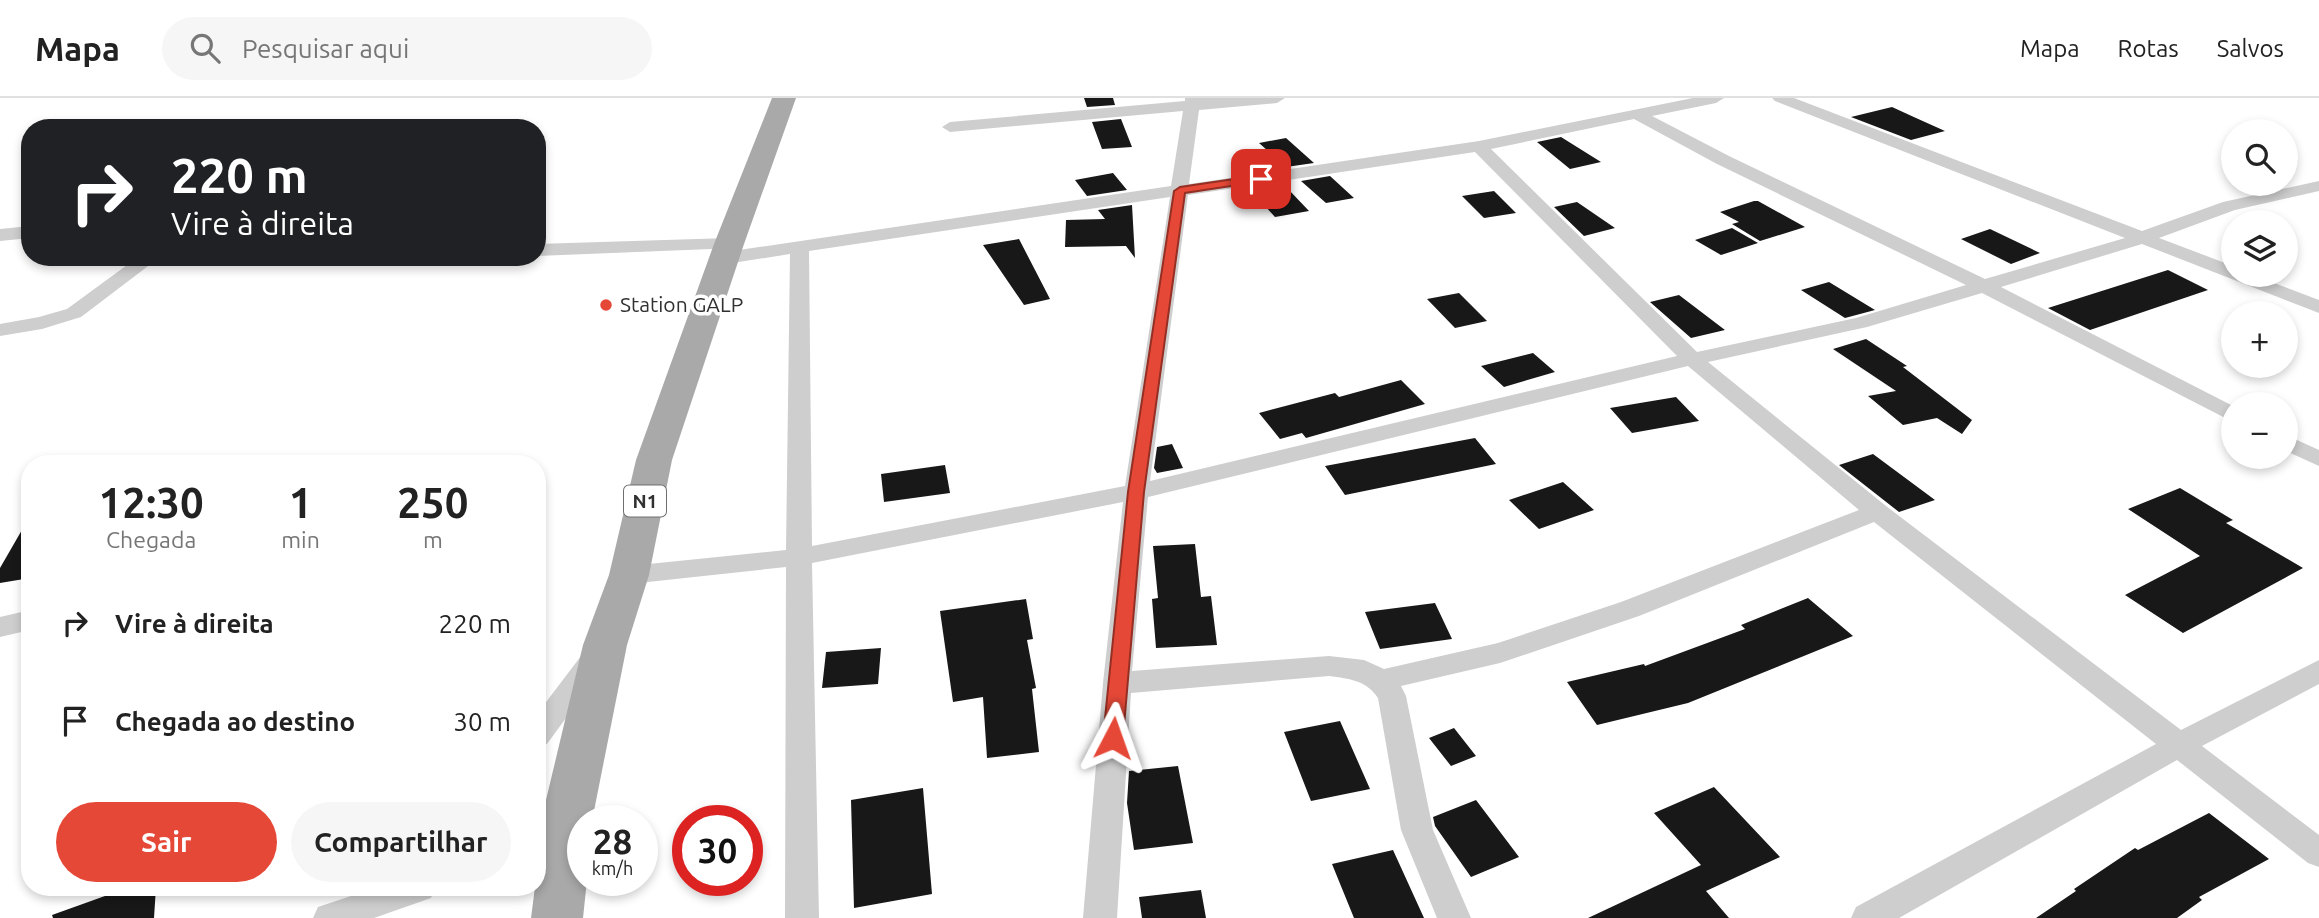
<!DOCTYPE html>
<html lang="pt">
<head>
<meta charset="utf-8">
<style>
	:root { --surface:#fff; --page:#f6f6f6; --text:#222; --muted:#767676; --line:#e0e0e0; --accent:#e54837 }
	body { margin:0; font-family:Ubuntu,sans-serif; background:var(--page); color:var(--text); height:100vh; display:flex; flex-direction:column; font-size:26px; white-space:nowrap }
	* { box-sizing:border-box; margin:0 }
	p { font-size:23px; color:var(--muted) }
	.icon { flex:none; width:38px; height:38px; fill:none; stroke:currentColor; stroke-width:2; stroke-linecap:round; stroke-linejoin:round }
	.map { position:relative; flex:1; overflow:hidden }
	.side { position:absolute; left:21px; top:357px; width:525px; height:441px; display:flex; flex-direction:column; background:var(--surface); border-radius:28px; box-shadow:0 4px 10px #0003 }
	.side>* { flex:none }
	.top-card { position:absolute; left:21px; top:21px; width:525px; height:147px; border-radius:28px; box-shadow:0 4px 10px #0003; background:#202124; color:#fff; overflow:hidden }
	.controls { position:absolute; left:2221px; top:21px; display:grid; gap:14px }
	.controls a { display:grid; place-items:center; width:77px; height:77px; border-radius:50%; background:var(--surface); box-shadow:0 4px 10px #0003; font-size:35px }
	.speed { position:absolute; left:567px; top:707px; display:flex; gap:14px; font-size:35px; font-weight:700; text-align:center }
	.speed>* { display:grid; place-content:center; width:91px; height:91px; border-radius:50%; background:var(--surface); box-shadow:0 4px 10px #0003; line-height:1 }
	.speed small { font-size:18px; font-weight:400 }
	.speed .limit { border:10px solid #d22; background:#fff; color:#111 }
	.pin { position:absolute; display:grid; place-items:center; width:60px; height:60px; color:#fff; margin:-30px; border-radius:14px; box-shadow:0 4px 10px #0006 }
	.me { position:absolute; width:77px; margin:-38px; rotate:4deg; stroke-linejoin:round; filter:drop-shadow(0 0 5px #0008) }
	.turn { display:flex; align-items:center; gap:24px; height:147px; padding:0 35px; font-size:32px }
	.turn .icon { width:91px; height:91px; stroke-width:2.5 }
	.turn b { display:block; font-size:49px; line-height:60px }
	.eta { display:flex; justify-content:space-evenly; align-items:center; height:119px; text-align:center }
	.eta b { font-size:42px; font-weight:700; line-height:49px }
	.primary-button { display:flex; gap:14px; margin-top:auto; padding:14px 35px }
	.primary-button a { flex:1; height:80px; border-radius:42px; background:var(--accent); color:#fff; font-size:28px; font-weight:700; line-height:80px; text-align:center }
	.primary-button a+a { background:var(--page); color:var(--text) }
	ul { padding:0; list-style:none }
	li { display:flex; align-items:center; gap:21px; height:98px; padding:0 35px }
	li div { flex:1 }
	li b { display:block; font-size:26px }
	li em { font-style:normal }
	header { display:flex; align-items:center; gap:42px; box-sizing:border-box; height:98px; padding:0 35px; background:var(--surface); border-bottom:2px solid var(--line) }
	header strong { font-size:33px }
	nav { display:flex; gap:38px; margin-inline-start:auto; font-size:24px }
	.search { width:490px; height:63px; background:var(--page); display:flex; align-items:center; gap:18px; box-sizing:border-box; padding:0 24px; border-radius:38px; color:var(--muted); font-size:26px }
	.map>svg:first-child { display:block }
</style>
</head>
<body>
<header>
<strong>Mapa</strong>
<div class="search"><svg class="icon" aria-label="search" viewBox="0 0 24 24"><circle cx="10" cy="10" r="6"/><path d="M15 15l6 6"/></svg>Pesquisar aqui</div>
<nav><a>Mapa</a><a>Rotas</a><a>Salvos</a></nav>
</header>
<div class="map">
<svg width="2319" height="820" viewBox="0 0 2319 820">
	<rect width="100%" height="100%" fill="#fff"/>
	<path fill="#181818" d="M1084 0H1113L1115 7 1087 9Z
		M1892 9 1916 20 1945 33 1911 42 1851 19Z
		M1121 21 1132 49 1102 51 1092 24Z
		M1561 39 1601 64 1570 71 1537 44Z
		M1286 40 1314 65 1286 69 1259 45Z
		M1113 75 1127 92 1087 98 1075 82Z
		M1330 78 1354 100 1326 105 1301 83Z
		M1289 92 1309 113 1275 119 1256 98Z
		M1494 93 1516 115 1484 120 1462 98Z
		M1754 103H1758L1805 129 1760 143 1732 126 1739 124 1720 114Z
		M1577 104 1615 130 1584 138 1554 109Z
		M1132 107 1135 160 1126 148 1065 149 1066 122 1105 121 1098 112Z
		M1732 130 1758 145 1721 157 1695 142Z
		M1990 131 2040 155 2011 166 1961 141Z
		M1019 141 1050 201 1024 207 983 147Z
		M2168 172 2208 192 2090 232 2048 210Z
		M1829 184 1875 212 1845 220 1801 192Z
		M1459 195 1487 223 1455 230 1427 201Z
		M1679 197 1725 232 1691 240 1650 204Z
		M1866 241 1907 268 1903 269 1972 322 1962 336 1937 320 1903 327 1868 298 1896 293 1833 251Z
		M1533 255 1555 274 1504 289 1481 268Z
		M1401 282 1425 306 1306 340 1302 335 1280 341 1259 315 1335 295 1339 299Z
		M1676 299 1699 323 1632 335 1610 310Z
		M1475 340 1496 366 1345 397 1325 368Z
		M1172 346 1183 370 1157 375 1154 370 1157 349Z
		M1873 356 1935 402 1899 414 1839 367Z
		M945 367 950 395 884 404 881 376Z
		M1563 384 1594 412 1539 431 1509 402Z
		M2180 390 2233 422 2226 425 2303 470 2183 535 2125 497 2200 458 2128 411Z
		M30 418V480L0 485V470Z
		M1195 446 1201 499 1211 498 1217 547 1156 550 1152 501 1158 500 1153 448Z
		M1808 500 1853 538 1688 605 1597 627 1567 584 1644 566 1645 568 1745 531 1741 527Z
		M1026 501 1033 541 1027 542 1036 590 1032 591 1039 654 987 660 983 599 953 604 940 513Z
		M1435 505 1452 541 1380 551 1365 514Z
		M881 550 878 586 822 590 826 554Z
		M1340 623 1370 691 1311 703 1284 634Z
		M1454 630 1476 658 1451 668 1429 640Z
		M1178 668 1193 745 1134 752 1127 705 1129 673Z
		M1714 689 1780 759 1706 793 1729 820H1588L1701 767 1654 715Z
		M923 690 932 796 854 810 851 702Z
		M1476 702 1519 759 1471 779 1435 728 1433 719Z
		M2209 715 2269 761 2199 799 2202 802 2177 820H2036L2076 793 2074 791 2135 750 2138 752Z
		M1393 752 1424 820H1354L1332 766Z
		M130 789H156L154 820H53L52 817Z
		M1201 792 1206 820H1142L1139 799Z"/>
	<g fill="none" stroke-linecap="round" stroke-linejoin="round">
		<path fill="#cecece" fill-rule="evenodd" d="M1185 0H1285L1277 5 1199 12 1189 86 1479 43 1693 0H1724L1716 5 1652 18 1729 58 1985 181 2125 140 1775 3 1772 0H1794L2142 133 2223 104 2319 83V93L2235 112 2159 140 2233 168V177H2253L2319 202V215L2142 146 2001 189 2233 308V324L1982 195 1867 229 1708 264 1886 408 2181 632 2319 562V586L2202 648 2319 737V769L2308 765 2177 662 1899 820H1851L1856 809 2156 646 1874 424 1639 518 1500 565 1401 588 1406 598 1433 732 1471 820H1437L1401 732 1378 600C1366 582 1350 581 1329 578L1131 595 1117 820H1083L1103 585 1123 404 812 465 819 820H785L786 469 629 486 620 483 616 477 620 471 629 468 786 452 790 156 726 166 716 160 726 154 1171 88 1183 13 950 34 942 29 950 24 1185 3ZM1634 21 1717 66 1966 187 1856 220 1697 254 1491 51ZM1475 54 1677 258 1150 383 1188 97ZM1170 99 1125 388 812 448 809 153ZM1688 268 1859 412 1621 504 1498 545 1384 571 1364 562 1329 558 1132 573 1148 399Z
			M30 128V140L0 143V131Z
			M729 140 738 146 736 150 537 158V146Z
			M138 159H160L81 219 42 231 0 238V226L39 219 67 211Z
			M294 159H325C319 167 300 167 294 159Z
			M2286 337 2319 352V368L2286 353Z
			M30 512V532L0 539V519Z
			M591 555 601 558 605 565 601 572 547 646 537 650V616L581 558Z
			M378 789 435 790 431 800 374 820H313L318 809Z"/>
		<path fill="#a9a9a9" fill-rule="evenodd" d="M772 0H796L744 146 672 362 649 477 627 547 592 723H583V782H587L583 820H531L535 789H537L546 702 583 547 609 477 636 362 714 146Z"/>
	</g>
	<path fill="#e54837" stroke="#952f24" stroke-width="2" d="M1261 77 1265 78V83L1185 95 1144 394 1123 640 1120 646 1113 648 1106 646 1103 640 1128 394 1174 93 1180 89Z"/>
	<circle fill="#e54837" stroke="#fff" stroke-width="2.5" cx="606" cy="207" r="7"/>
	<g text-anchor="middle" stroke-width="7" stroke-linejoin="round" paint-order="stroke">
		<rect fill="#fff" stroke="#6f6f6f" stroke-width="2" x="624" y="387.5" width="42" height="31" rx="5"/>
		<g font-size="19" font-weight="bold" fill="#313131">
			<text x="645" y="410">N1</text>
		</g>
		<g font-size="21" fill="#313131" stroke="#fff" text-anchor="start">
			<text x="620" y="214">Station GALP</text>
		</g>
	</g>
</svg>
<div class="controls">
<a><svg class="icon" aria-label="search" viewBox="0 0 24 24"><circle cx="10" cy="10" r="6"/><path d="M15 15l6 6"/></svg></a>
<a><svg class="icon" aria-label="layers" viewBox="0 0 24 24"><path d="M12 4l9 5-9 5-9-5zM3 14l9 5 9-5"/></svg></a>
<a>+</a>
<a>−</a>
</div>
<div class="speed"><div>28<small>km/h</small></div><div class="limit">30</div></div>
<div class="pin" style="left:1261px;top:81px;background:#d93025"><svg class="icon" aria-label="arrive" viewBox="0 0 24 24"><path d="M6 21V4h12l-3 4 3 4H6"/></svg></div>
<svg class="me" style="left:1113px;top:640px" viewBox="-20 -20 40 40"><path d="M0-17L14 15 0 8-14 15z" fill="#e54837" stroke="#fff" stroke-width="4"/></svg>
<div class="top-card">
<div class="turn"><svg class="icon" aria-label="right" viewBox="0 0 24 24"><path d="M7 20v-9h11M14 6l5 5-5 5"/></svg><div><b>220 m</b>Vire à direita</div></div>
</div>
<section class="side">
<div class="eta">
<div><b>12:30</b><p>Chegada</p></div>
<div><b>1</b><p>min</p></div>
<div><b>250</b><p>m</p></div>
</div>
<ul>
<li><svg class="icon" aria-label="right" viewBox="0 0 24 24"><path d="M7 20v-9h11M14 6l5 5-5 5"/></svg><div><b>Vire à direita</b></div><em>220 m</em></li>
<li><svg class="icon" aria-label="arrive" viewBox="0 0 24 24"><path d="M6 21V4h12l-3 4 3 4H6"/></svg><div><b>Chegada ao destino</b></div><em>30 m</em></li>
</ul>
<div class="primary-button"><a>Sair</a><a>Compartilhar</a></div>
</section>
</div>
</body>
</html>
